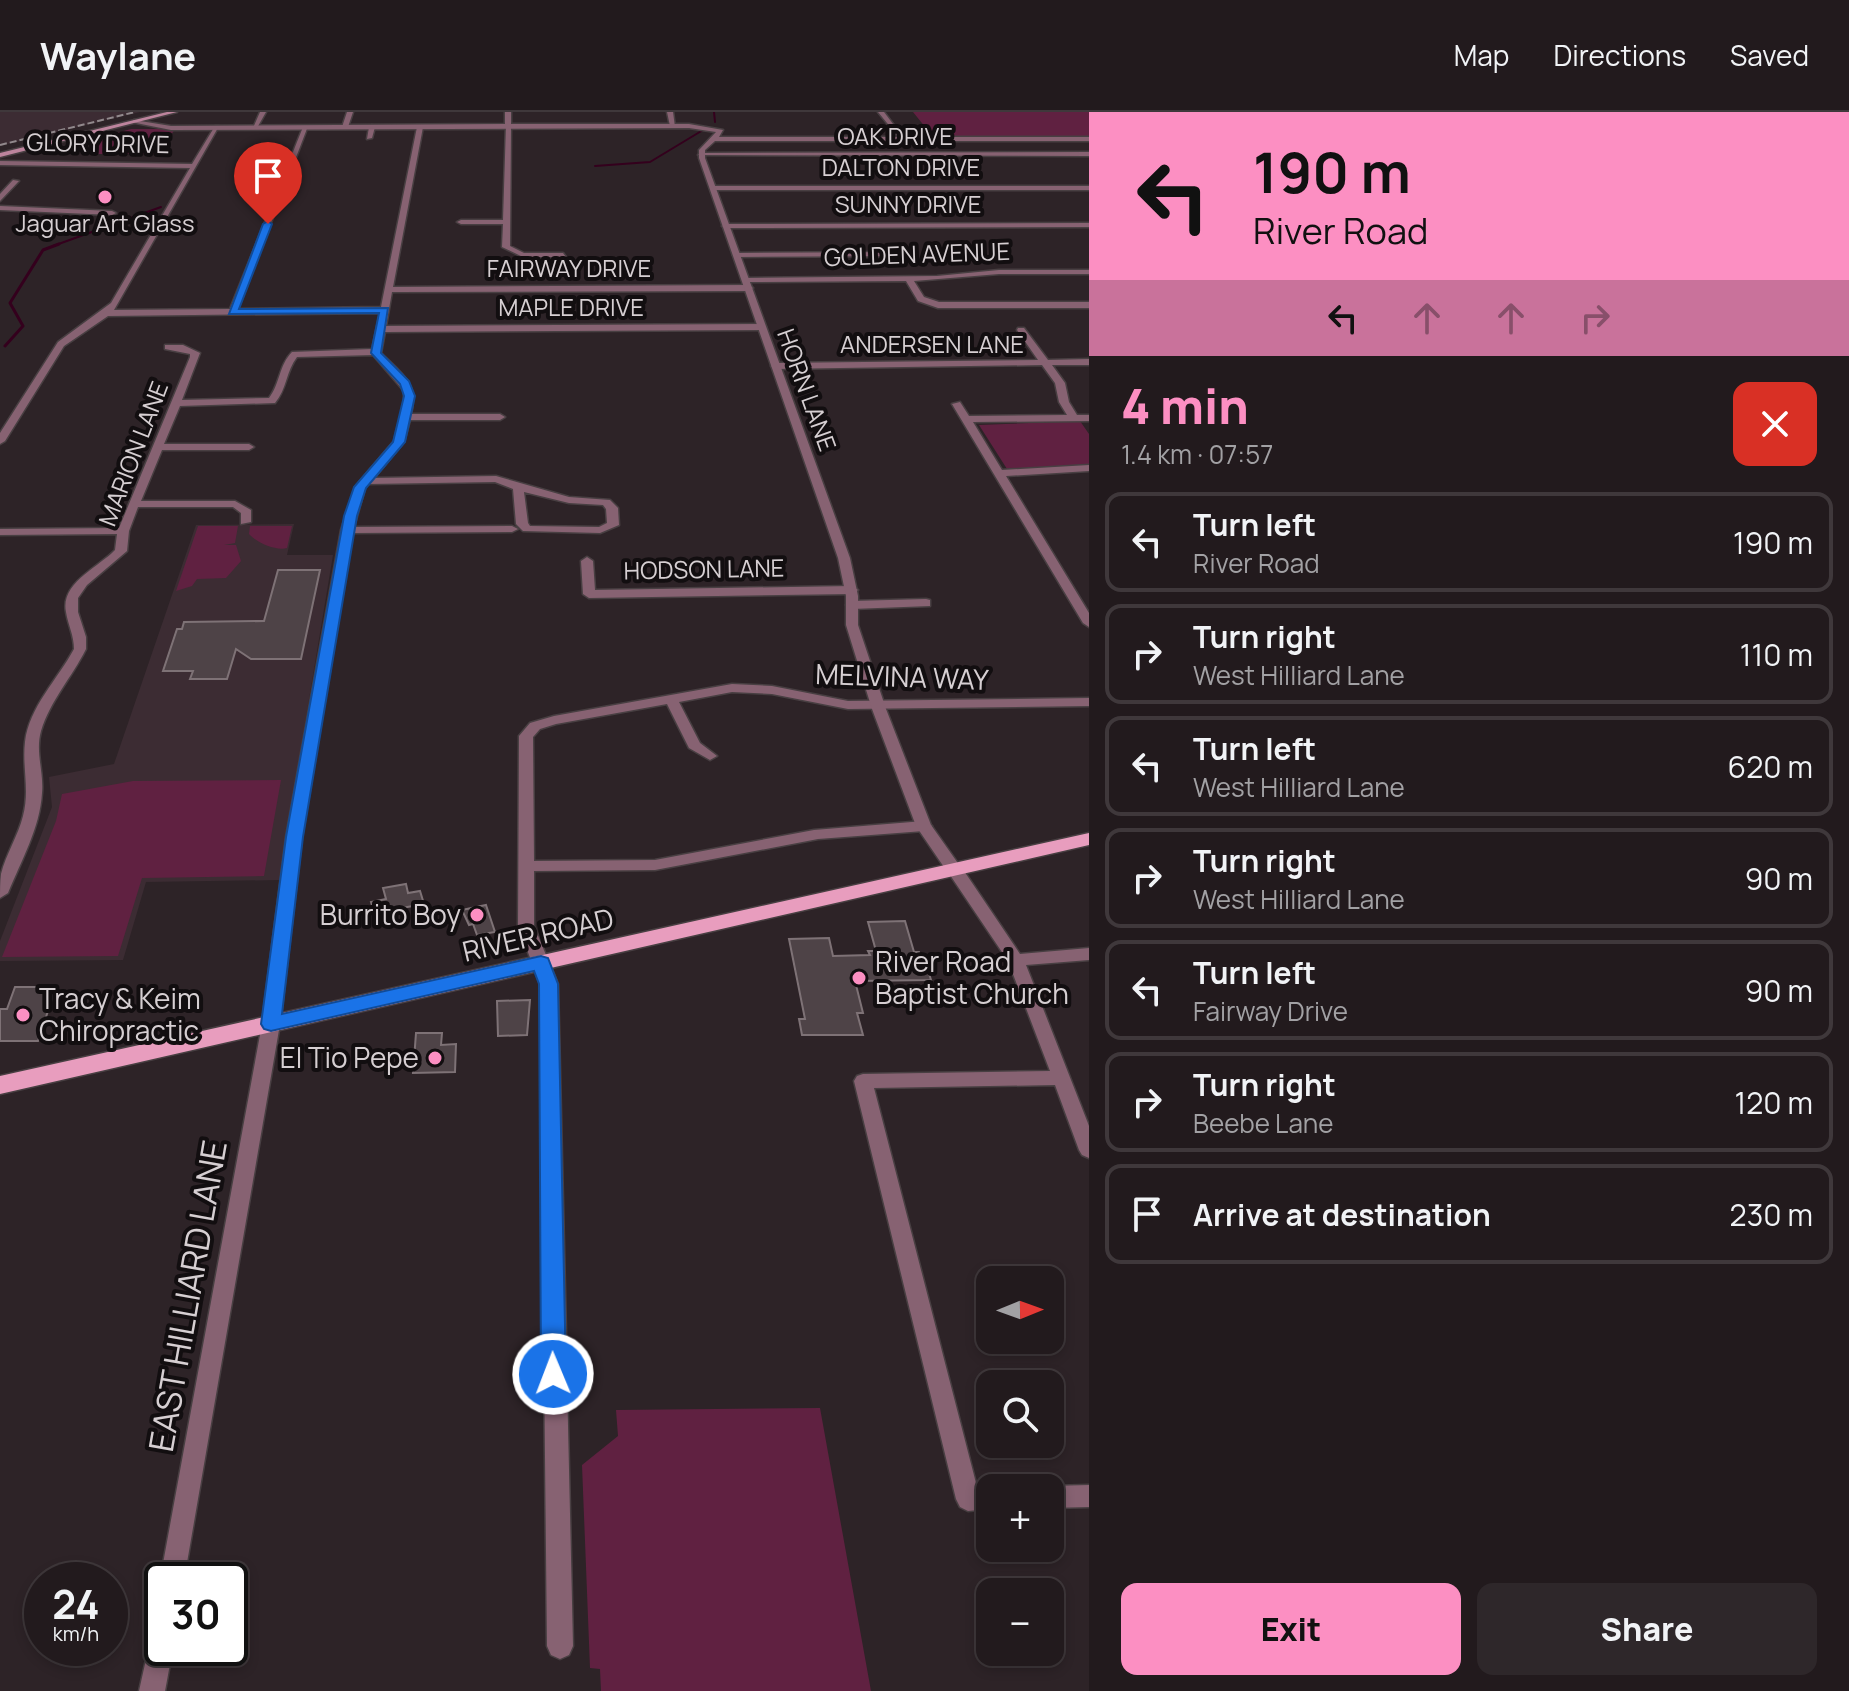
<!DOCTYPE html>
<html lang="en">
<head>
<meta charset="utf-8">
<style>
	:root { --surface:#221a1d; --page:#2e272a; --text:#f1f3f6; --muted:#a2a1a4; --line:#3f383b; --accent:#fc8fc2 }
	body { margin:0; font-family:Manrope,sans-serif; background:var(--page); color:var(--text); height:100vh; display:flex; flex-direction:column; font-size:30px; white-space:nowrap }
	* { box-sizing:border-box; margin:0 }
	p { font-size:26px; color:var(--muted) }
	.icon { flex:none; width:44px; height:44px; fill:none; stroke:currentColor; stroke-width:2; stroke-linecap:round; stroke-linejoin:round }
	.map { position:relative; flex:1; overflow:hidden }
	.side { display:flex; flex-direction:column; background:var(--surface); width:760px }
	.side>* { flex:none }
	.hud { background:#fc8fc2; color:#111; overflow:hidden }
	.needle { width:52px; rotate:89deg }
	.tools { position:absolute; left:976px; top:1154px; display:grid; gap:16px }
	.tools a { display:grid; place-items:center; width:88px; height:88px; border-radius:16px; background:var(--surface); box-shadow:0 4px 12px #0003,0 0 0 2px var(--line); font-size:40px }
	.speed { position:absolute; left:24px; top:1450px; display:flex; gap:16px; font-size:40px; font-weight:700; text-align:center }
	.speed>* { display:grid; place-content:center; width:104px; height:104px; border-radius:50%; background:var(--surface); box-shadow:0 4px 12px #0003,0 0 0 2px var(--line); line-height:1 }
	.speed small { font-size:20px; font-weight:400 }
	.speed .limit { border:4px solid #111; border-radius:12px; background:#fff; color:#111 }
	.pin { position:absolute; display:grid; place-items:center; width:68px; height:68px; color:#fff; margin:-82px -34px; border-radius:50% 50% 50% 0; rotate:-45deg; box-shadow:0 0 8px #0007 }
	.pin .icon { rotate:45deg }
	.me { position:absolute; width:88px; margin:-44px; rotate:359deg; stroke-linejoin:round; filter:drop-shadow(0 0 6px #0008) }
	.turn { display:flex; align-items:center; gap:28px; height:168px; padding:0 32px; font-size:36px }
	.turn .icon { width:104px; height:104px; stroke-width:2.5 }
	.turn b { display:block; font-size:56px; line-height:68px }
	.lanes { display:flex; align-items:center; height:76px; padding:0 32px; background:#0003; justify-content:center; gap:40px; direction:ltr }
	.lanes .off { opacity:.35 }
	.round { display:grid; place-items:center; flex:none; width:84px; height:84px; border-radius:16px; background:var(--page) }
	.summary { display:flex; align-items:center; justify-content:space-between; height:136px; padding:0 32px }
	h1 { font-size:48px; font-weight:800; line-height:60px; color:var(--accent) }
	.primary-button { display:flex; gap:16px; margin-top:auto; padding:16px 32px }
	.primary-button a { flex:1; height:92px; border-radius:16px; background:var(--accent); color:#111; font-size:32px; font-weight:800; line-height:92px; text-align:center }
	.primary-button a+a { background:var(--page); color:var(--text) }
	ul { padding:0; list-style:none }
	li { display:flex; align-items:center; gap:24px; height:100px; margin:0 16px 12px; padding:0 16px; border:4px solid var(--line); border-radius:16px }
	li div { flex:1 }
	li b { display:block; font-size:30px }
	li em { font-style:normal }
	header { display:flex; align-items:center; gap:48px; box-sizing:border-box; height:112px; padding:0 40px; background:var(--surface); border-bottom:2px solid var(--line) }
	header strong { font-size:38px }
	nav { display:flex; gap:44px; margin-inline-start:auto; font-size:28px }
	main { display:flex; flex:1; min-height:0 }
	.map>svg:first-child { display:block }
</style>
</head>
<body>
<header>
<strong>Waylane</strong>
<nav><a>Map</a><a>Directions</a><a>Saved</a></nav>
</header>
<main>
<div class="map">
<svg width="1089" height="1579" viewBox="0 0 1089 1579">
	<rect width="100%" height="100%" fill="#2d2327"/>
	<path fill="#3c2c33" d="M0 0H140L0 34Z
		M294 412 287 443H333L279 768 146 770 123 848 0 849V829L52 695 49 665 114 652 196 413Z"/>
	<path fill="#602141" d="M913 0H1089V26H934Z
		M131 17H175L158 42H92L102 25Z
		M1080 309 1089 322V353L1007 357 979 313Z
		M198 414H238L235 431 224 433H236L241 449 226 466 197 467 192 474 176 479Z
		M250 414H292L287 436C276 439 257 431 249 422Z
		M281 668 264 764 142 766 118 844 2 845 56 709 62 682 133 669Z
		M820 1296 871 1579H601L600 1557 590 1556 582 1353 618 1324 616 1298Z"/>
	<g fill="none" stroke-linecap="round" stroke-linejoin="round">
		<path stroke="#34001d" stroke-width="2" d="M714 0 715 10
			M595 54 650 50 703 18
			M53 134 161 95"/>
		<path stroke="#34001d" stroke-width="3" d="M5 234 23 214 10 191 43 138 59 132"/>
	</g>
	<path fill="#4e4347" stroke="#7e7276" stroke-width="2" d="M278 458H320L301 547H251L236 537 227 567H190L193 559H163L177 517H182L184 510 264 509Z
		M406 772 408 781 420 779 424 792 374 801 371 790 386 787 383 776Z
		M486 793 495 820 477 823 473 812 469 813 462 798Z
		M905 809 914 840H919L921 845H924L931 868 855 869 863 901H857L863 923H802L799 907H805L789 827 829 826 833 844 870 843 868 839H876L868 810Z
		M15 875H56L38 929H0V897H7Z
		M530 888 527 923 498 924 497 889Z
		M416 921H442L441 933 456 932 455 960 413 961Z"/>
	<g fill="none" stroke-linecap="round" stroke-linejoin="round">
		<defs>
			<path id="minor" d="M260 0H266L257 16H253Z
				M347 0H353L348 15 345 17 342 15Z
				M667 0H673L675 15 670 14Z
				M878 0H884L905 28H901Z
				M372 13 375 15 372 26 367 27 369 15Z
				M420 13 423 15 393 175 749 173 753 176 749 179 392 180 386 214 762 212 766 215 762 218 385 220 381 241C401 261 419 271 411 302H500L505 305 500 308H410L404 330 374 366 496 364 569 385 610 388 618 396 619 413 600 421 523 419 516 412 513 377 495 370 368 372 365 376 354 415 512 414 518 417 512 420 353 421 302 725 280 912 184 1468H162V1473L160 1468 262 912 286 725 341 418 355 375 394 329 404 291V279L373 243 297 245C286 259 287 277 275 291L180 294 164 332H249L254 335 249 338H162L141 389H235L251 398V410L241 412V401L233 395H138L129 419 127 439 87 473 78 486V500L86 525V537C72 565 50 589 41 619 35 640 44 660 42 681 40 716 21 749 8 781L0 786C0 779 0 769 1 762 6 742 18 724 23 704 30 678 22 655 25 630 29 595 58 567 74 537 74 523 68 513 66 500 60 471 99 455 115 438L117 422 0 423V417L119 416 190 245V242L165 237V233H183L200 241 182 288 269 286C280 272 279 253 292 240L372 237 380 201 108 204 64 234 5 329 0 332V321L58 230 111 191 190 56 0 53V49L192 52 215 14H219L114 198 230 197 303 15 308 14 238 197 381 195 417 15ZM524 380 569 391 603 393 606 397 607 411 599 415 530 414 528 411Z
				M506 13 511 14 510 134 524 141H563L566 145H523L502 135 503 112H461L457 110 461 108H503Z
				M1089 40V44L698 43 701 41Z
				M13 68 19 69 0 89V82Z
				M710 74H1089V78H713Z
				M0 94 112 99 116 101 112 103 0 98Z
				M1089 111V115L726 116 722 114 726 112Z
				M904 140 907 144 737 145 733 143 737 141Z
				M999 158H1089V162H999L914 169 924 185 939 190H1089V196H938L918 189 906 169 746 170 742 168 746 166 937 164Z
				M1018 216H1024L1048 248 1089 247V253H1052L1065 271 1069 290 1077 303H1089V309L973 310 1002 358 1089 353V359L1006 364 1089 501V515L1083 511 952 292 960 290 969 304 1067 303 1059 290 1055 271 1042 253 776 257 771 254 776 251 1038 248 1017 218Z
				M587 445 593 449 595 478 852 474 858 478 852 482 589 486 583 482 581 449Z
				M926 487 930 488V494L852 497 846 493 852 489Z
				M732 572 772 574 848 589 1089 586V594L848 597 772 582 732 580 679 590 700 631 717 644 710 648 689 636 667 592 556 612 540 617 533 625 534 749 655 748 814 718 924 709 932 714 924 719 818 727 655 758 534 759V814L558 872 573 1534 569 1543 560 1547 551 1543 547 1534 540 872 518 814 519 624 530 611 554 604Z
				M954 752 960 753 1020 842 1089 836V848L1026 853 1089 1014V1046L1082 1043 1079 1038 1055 973 874 976 977 1375 994 1376H990V1397L968 1399 960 1395 956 1387 854 969 857 964 863 962 1050 959 1008 849 946 757Z
				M1089 1373V1395L1050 1396V1376H1044L1050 1374Z
				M162 1512V1536H173L165 1579H139L153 1516Z"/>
			<path id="tertiary" d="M505 0H511V12H689L723 18 719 25H1089V29H715L705 38V46L850 446 858 484V513L886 597 931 713 962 757 960 761H948L916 714 872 597 846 513V484L838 446 699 46V38L716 20 689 16 171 18 131 10 134 8 171 14 505 12Z"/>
			<path id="secondary" d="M167 0H177L0 45V41Z"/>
			<path id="primary" d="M1089 721V733L0 982V964Z"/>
		</defs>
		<use href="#minor" stroke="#483f42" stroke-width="3"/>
		<use href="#tertiary" stroke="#483f42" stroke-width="3"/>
		<use href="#secondary" stroke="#483f42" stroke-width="3"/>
		<use href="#primary" stroke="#483f42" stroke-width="3"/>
		<use href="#minor" fill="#876272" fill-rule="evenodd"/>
		<use href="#tertiary" fill="#876272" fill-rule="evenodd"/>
		<use href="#secondary" fill="#bd849d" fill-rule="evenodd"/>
		<use href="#primary" fill="#e89dbe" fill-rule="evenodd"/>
		<path stroke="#91898c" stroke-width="2" stroke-dasharray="7 3" stroke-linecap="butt" d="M0 33 135 0"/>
	</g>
	<path fill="#1a73e8" stroke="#114b97" stroke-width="2" d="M268 109 272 112 239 197 388 196 381 241 409 269 415 284 405 330 366 376 357 404 303 725 282 902 541 844 548 846 558 872 566 1262 562 1270 553 1273 544 1270 541 1262 539 872 534 859 271 919 264 917 261 912 286 725 344 404 354 375 393 330 404 284 400 272 371 241 379 201 229 202 263 112Z"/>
	<g fill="#fc8fc2" stroke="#120e10" stroke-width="3">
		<circle cx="105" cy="85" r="8"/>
		<circle cx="477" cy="803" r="8"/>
		<circle cx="859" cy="866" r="8"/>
		<circle cx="23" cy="903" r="8"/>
		<circle cx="435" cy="946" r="8"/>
	</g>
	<g text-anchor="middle" stroke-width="8" stroke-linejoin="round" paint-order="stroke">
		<g font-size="24" fill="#d6cfd2" stroke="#120e10">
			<text x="895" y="33">OAK DRIVE</text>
			<text transform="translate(98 32) rotate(1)" y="8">GLORY DRIVE</text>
			<text x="901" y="64">DALTON DRIVE</text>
			<text x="908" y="101">SUNNY DRIVE</text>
			<text transform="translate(917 143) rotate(-2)" y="8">GOLDEN AVENUE</text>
			<text x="569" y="165">FAIRWAY DRIVE</text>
			<text x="571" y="204">MAPLE DRIVE</text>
			<text x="932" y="241">ANDERSEN LANE</text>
			<text transform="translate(806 278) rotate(70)" y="8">HORN LANE</text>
			<text transform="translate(134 342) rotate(-69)" y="8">MARION LANE</text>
			<text transform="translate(704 458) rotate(-1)" y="8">HODSON LANE</text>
		</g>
		<g font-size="24" fill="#d6cfd2" stroke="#120e10">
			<text x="105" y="120">Jaguar Art Glass</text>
		</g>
		<g font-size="28" fill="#d6cfd2" stroke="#120e10">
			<text transform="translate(902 565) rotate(2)" y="10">MELVINA WAY</text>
			<text transform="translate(538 823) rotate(-13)" y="10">RIVER ROAD</text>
		</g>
		<g font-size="28" fill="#d6cfd2" stroke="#120e10" text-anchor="end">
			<text x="461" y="813">Burrito Boy</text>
			<text x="875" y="860" text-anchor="start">River Road<tspan x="875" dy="32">Baptist Church</tspan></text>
			<text x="39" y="897" text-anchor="start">Tracy &amp; Keim<tspan x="39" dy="32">Chiropractic</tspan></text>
			<text x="419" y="956">El Tio Pepe</text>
		</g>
		<g font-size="34" fill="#d6cfd2" stroke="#120e10">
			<text transform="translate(188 1184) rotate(-80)" y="12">EAST HILLIARD LANE</text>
		</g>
	</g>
</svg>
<div class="tools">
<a><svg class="needle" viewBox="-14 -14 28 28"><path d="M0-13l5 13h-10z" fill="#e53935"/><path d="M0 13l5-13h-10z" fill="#a2a1a4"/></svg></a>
<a><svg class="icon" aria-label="search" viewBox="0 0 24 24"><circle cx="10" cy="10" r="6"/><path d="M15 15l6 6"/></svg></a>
<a>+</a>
<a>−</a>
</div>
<div class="speed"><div>24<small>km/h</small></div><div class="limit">30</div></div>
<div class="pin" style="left:268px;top:112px;background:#d93025"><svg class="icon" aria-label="arrive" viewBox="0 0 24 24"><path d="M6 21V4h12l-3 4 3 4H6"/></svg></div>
<svg class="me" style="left:553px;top:1262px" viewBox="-20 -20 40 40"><circle r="17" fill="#1a73e8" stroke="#fff" stroke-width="3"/><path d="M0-11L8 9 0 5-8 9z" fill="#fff"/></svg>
</div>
<section class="side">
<div class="hud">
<div class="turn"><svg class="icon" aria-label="left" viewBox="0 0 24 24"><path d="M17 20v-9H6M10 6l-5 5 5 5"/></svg><div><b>190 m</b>River Road</div></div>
<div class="lanes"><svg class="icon" aria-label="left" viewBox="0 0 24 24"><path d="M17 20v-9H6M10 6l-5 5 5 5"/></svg><svg class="icon off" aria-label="ahead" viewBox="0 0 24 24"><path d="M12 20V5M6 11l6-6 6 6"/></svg><svg class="icon off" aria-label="ahead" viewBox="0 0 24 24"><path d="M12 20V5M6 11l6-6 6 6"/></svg><svg class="icon off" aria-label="right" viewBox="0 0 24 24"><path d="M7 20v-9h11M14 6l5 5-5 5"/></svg></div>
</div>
<div class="summary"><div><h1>4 min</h1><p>1.4 km · 07:57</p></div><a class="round" style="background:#d93025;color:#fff"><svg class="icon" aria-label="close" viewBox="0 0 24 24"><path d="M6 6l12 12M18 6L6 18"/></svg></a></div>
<ul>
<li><svg class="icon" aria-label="left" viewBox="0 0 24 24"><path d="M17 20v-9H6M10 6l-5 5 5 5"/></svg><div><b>Turn left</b><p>River Road</p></div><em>190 m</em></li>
<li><svg class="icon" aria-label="right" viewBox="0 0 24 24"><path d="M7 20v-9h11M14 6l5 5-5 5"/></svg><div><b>Turn right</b><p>West Hilliard Lane</p></div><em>110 m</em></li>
<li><svg class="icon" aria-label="left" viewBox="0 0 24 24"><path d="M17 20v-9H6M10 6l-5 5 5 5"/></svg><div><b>Turn left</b><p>West Hilliard Lane</p></div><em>620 m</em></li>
<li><svg class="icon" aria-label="right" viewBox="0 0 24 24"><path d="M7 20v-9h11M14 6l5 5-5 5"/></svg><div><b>Turn right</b><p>West Hilliard Lane</p></div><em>90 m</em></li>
<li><svg class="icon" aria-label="left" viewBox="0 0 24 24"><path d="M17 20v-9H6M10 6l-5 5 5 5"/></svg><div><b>Turn left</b><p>Fairway Drive</p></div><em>90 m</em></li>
<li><svg class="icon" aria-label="right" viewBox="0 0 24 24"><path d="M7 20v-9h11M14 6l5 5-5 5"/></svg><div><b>Turn right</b><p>Beebe Lane</p></div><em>120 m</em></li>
<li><svg class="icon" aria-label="arrive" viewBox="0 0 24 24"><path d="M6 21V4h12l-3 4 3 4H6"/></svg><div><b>Arrive at destination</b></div><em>230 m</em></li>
</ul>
<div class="primary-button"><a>Exit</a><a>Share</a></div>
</section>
</main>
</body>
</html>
